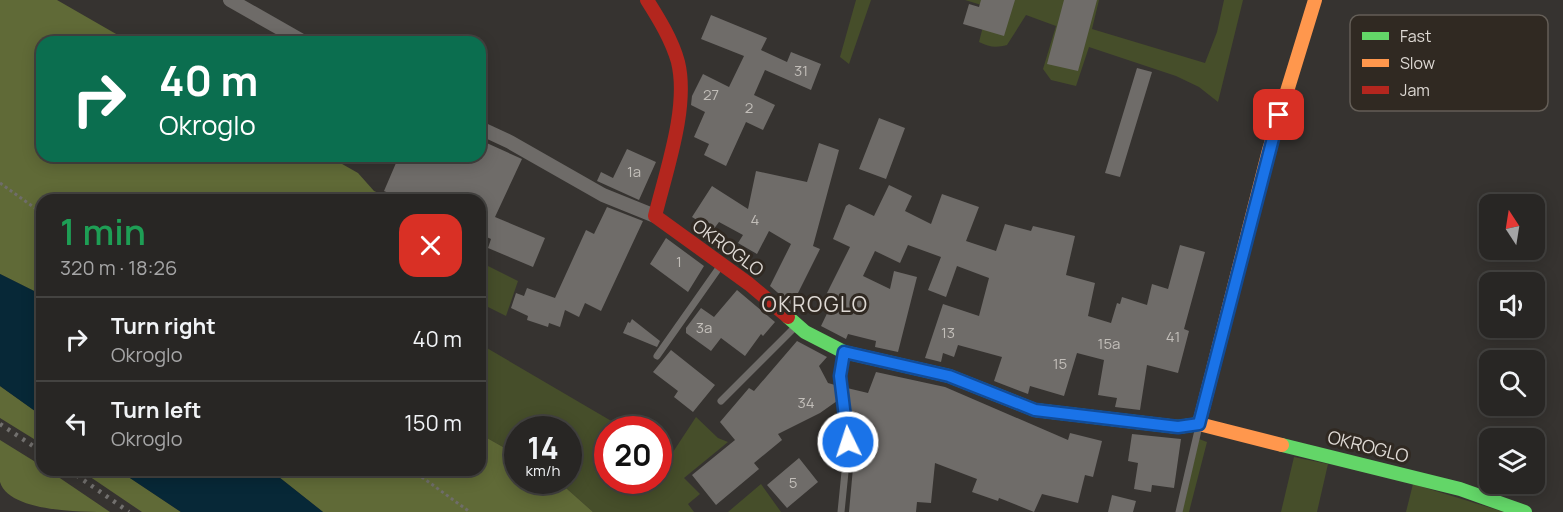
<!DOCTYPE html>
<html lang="en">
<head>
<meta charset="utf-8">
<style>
	:root { --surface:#282624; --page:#302e2c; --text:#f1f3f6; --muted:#a5a5a6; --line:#444341 }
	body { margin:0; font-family:Manrope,sans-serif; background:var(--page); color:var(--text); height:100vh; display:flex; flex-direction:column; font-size:22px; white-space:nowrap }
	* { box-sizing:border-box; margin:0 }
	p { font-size:20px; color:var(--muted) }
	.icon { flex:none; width:33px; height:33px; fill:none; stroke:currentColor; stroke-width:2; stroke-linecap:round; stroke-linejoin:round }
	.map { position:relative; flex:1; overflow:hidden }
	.drawer { position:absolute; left:36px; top:194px; width:450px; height:282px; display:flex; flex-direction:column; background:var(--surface); border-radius:18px; box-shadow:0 3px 15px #0003,0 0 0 2px var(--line) }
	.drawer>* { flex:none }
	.guide { position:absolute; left:36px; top:36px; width:450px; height:126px; border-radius:18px; box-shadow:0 3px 15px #0003,0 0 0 2px var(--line); background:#0b6e4f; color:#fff; overflow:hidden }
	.needle { width:39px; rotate:348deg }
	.buttons { position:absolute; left:1479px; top:194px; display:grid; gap:12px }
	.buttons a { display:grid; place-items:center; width:66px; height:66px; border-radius:12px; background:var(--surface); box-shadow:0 3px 15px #0003,0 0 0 2px var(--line); font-size:30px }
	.speed { position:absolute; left:504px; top:416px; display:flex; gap:12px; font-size:30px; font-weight:700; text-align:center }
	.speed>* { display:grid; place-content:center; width:78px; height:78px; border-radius:50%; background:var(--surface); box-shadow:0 3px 15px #0003,0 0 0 2px var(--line); line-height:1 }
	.speed small { font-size:15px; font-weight:400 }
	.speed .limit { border:9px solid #d22; background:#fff; color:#111 }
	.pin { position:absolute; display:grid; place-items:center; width:51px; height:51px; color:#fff; margin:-26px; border-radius:12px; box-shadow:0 3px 9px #0006 }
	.me { position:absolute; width:66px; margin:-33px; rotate:356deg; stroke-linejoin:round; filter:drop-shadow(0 0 4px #0008) }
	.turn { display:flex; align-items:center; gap:21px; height:126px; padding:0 24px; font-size:27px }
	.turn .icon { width:78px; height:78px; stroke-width:2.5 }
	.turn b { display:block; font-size:42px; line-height:51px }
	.round { display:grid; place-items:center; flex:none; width:63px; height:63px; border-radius:18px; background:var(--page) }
	.overview { display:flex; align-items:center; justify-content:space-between; height:102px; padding:0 24px }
	h1 { font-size:36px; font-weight:600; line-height:45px; color:#1e9e55 }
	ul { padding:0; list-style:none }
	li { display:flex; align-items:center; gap:18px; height:84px; padding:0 24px; border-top:2px solid var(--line) }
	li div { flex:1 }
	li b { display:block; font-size:22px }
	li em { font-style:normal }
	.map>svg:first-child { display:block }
</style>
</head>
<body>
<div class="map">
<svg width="1563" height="512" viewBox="0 0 1563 512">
	<rect width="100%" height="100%" fill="#363330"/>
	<path fill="#464e2a" d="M856 0H871L849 64 840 57Z
		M965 0H1099L1092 29 1205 63 1217 32 1224 0H1243L1218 102 1199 87 1176 76 1089 47 1076 86 1051 80 1043 69 1056 26 1026 15 1007 45C996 48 989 47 979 42L988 7Z
		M480 262 518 281 506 316 480 303Z
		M480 344 625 429H608V480H658L659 448 671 455 696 417 718 438 728 442 684 478 700 494 688 504 694 512H593L557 480H568V429H518L517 455 480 434Z
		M1199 439 1207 442 1189 512H1182Z
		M1294 457 1328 464 1317 512H1281Z
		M761 484 781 512H728Z
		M1413 484 1504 512H1406Z"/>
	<path fill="#606a37" d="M0 0H57L130 42H42V156H328L358 173 374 191 392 199 42 200V295L0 274Z
		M0 386 42 416V444L0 418Z
		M480 434 517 455 518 480H557L593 512H323L270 470H480Z
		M0 440 42 466V470H48L110 512C81 512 9 512 0 482 0 469 0 453 0 440Z
		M80 470H118L181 512H142Z"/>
	<path fill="#072837" d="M0 274 42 295V416L0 386Z
		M118 470H270L323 512H181Z"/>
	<path fill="#6f6c69" d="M981 0H1015L1004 36 963 24 969 4 979 7Z
		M1064 0H1097L1078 71 1047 64Z
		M711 15 767 38 761 50 787 62 791 52 821 64 811 90 765 70 754 95 775 105 763 130 746 122 726 166 704 155 709 144 694 137 705 112 691 105 692 96 703 74 729 87 744 56 701 39Z
		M1137 68 1152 72 1120 177 1105 173Z
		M879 118 905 128 886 179 859 169Z
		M480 140 522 159 495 217 545 238 533 267 488 248 491 239 480 234V200H404L384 191 399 156H480Z
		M819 143 839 150 813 246 820 249 792 305 770 286 791 244 769 231 757 254 738 243 743 235 719 222 713 230 692 217 712 186 748 209 756 171 807 182Z
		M627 149 656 162 639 200 597 181 601 172 613 178Z
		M889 185 912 196 905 211 931 224 942 194 979 207 966 241 996 251 1005 224 1031 231 1033 226 1075 236 1066 275 1095 283 1088 316 1111 323 1117 303 1120 304 1122 297 1147 305 1152 284 1168 289 1180 245 1205 252 1184 329 1189 331 1178 373 1147 365 1140 410 1115 407 1117 398 1098 395 1104 360 1077 353 1064 396 1030 386 1028 394 994 381 1002 357 958 345 954 357 943 353 941 362 925 358 943 304 979 316 989 278 957 266 946 297 928 290 941 257 908 245 900 263 875 251 863 276 890 289 894 271 917 277 898 352 875 347 876 341 848 334 846 339 821 326 835 297 827 293 850 247 833 239 846 206 849 204 874 216Z
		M607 207 643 221 601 311 585 303 579 317 565 310 560 327 549 323 548 327 527 320 528 316 511 308 516 293 524 296 527 288 555 298 586 230 594 234Z
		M666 238 704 266 688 292 650 264Z
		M737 290 775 322 763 336 761 334 745 356 721 338 711 351 686 333V328L701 308 714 317Z
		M632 319 660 341 657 347 623 333 628 322 630 323Z
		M797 341 827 357 819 366 828 383 835 385 837 401 820 413 778 434 782 440 754 463 759 469 716 505 692 475 735 440 720 422 749 388 754 391Z
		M671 350 715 385 693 412 674 397 678 391 653 372Z
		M876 372 945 387 1068 440 1070 433 1102 441 1093 477 1085 475 1078 503 1042 494 1034 512 999 498 998 501 972 492 977 479 935 463 931 503 917 502 916 512H849L856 435 854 434 859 418 851 417 847 388 868 393Z
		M1132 434 1181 439 1174 488 1152 485 1151 492 1134 489 1138 463 1128 461Z
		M799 458 818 482 787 508 767 485Z
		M1112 495 1136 501 1133 512H1108Z"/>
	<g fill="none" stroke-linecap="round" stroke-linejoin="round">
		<path stroke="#6f6d6a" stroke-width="3" stroke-dasharray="3 3" stroke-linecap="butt" d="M0 183 42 213
			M412 470 470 512"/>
		<path stroke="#6e6b68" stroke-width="7" d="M657 356 721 265
			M721 401 795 327
			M841 512 848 442 840 376 843 354
			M1179 512 1199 426"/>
		<path stroke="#6e6b68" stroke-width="14" d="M230 0 304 42
			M480 128 510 142 603 195 655 216"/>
		<path stroke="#63d668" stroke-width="14" d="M788 317 805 332 844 352 949 376 1035 410 1178 427 1199 424
			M1282 445 1460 489 1525 512"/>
		<path stroke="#ff974d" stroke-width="14" d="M1282 445 1199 424 1269 150 1315 0"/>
		<path stroke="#b3261e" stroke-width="14" d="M647 0C659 19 672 40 678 62 689 107 666 171 655 216L749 284 788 317"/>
		<path stroke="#72706e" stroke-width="4.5" stroke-dasharray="3 6" stroke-linecap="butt" d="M0 424 42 452
			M69 470 129 512"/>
	</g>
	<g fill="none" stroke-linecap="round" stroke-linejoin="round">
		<defs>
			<path id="route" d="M848 442 840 376 844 352 949 376 1035 410 1178 427 1199 424 1279 115"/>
		</defs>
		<use href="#route" stroke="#114b97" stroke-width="15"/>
		<use href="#route" stroke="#1a73e8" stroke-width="10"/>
	</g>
	<g text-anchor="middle" stroke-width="6" stroke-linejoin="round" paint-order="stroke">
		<g font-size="15" fill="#c2beb9">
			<text x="801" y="76">31</text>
			<text x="711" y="100">27</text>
			<text x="749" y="113">2</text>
			<text x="634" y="177">1a</text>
			<text x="755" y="225">4</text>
			<text x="679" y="267">1</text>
			<text x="704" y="333">3a</text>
			<text x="948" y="338">13</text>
			<text x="1173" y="342">41</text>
			<text x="1109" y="349">15a</text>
			<text x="1060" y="369">15</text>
			<text x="806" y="408">34</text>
			<text x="793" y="488">5</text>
		</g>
		<g font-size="18" fill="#ded9d4" stroke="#302922">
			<text transform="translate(728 248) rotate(36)" y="6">OKROGLO</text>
			<text transform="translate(1368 447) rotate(14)" y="6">OKROGLO</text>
		</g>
		<g font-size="21" letter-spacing="1.5" fill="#ded9d4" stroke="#302922">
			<text x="815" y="312">OKROGLO</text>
		</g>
	</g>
	<rect x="1350" y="15" width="198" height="96" rx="9" fill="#302922" stroke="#645e57" stroke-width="1.5"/>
	<rect x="1362" y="32" width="27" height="8" fill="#63d668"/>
	<rect x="1362" y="59" width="27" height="8" fill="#ff974d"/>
	<rect x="1362" y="86" width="27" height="8" fill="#b3261e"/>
	<g font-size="16" fill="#ded9d4">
		<text x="1400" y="42">Fast</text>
		<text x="1400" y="69">Slow</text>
		<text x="1400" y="96">Jam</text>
	</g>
</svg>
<div class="buttons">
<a><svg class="needle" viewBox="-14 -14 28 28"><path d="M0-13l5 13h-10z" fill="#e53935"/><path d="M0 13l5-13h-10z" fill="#a5a5a6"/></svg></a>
<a><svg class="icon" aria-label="sound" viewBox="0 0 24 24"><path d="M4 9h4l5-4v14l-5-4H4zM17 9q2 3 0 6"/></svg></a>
<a><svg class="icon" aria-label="search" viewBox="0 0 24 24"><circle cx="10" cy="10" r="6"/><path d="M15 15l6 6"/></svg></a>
<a><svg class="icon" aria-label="layers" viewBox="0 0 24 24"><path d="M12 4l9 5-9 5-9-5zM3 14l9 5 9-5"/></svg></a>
</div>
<div class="speed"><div>14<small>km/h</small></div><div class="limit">20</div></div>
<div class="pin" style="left:1279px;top:115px;background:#d93025"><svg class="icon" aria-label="arrive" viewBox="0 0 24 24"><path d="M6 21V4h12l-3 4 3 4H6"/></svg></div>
<svg class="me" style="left:848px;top:442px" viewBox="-20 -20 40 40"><circle r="17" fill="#1a73e8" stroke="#fff" stroke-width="3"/><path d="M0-11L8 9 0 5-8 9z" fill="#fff"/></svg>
<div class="guide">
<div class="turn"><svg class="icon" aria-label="right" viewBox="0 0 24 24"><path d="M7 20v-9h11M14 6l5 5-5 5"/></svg><div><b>40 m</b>Okroglo</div></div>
</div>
<section class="drawer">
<div class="overview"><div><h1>1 min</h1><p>320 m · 18:26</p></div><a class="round" style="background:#d93025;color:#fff"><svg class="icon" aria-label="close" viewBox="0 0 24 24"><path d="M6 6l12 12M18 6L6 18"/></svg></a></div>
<ul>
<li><svg class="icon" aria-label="right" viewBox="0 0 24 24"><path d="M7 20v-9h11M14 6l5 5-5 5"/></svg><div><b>Turn right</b><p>Okroglo</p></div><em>40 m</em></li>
<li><svg class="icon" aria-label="left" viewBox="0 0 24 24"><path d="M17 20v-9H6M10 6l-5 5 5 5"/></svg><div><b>Turn left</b><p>Okroglo</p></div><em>150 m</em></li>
</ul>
</section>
</div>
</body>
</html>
